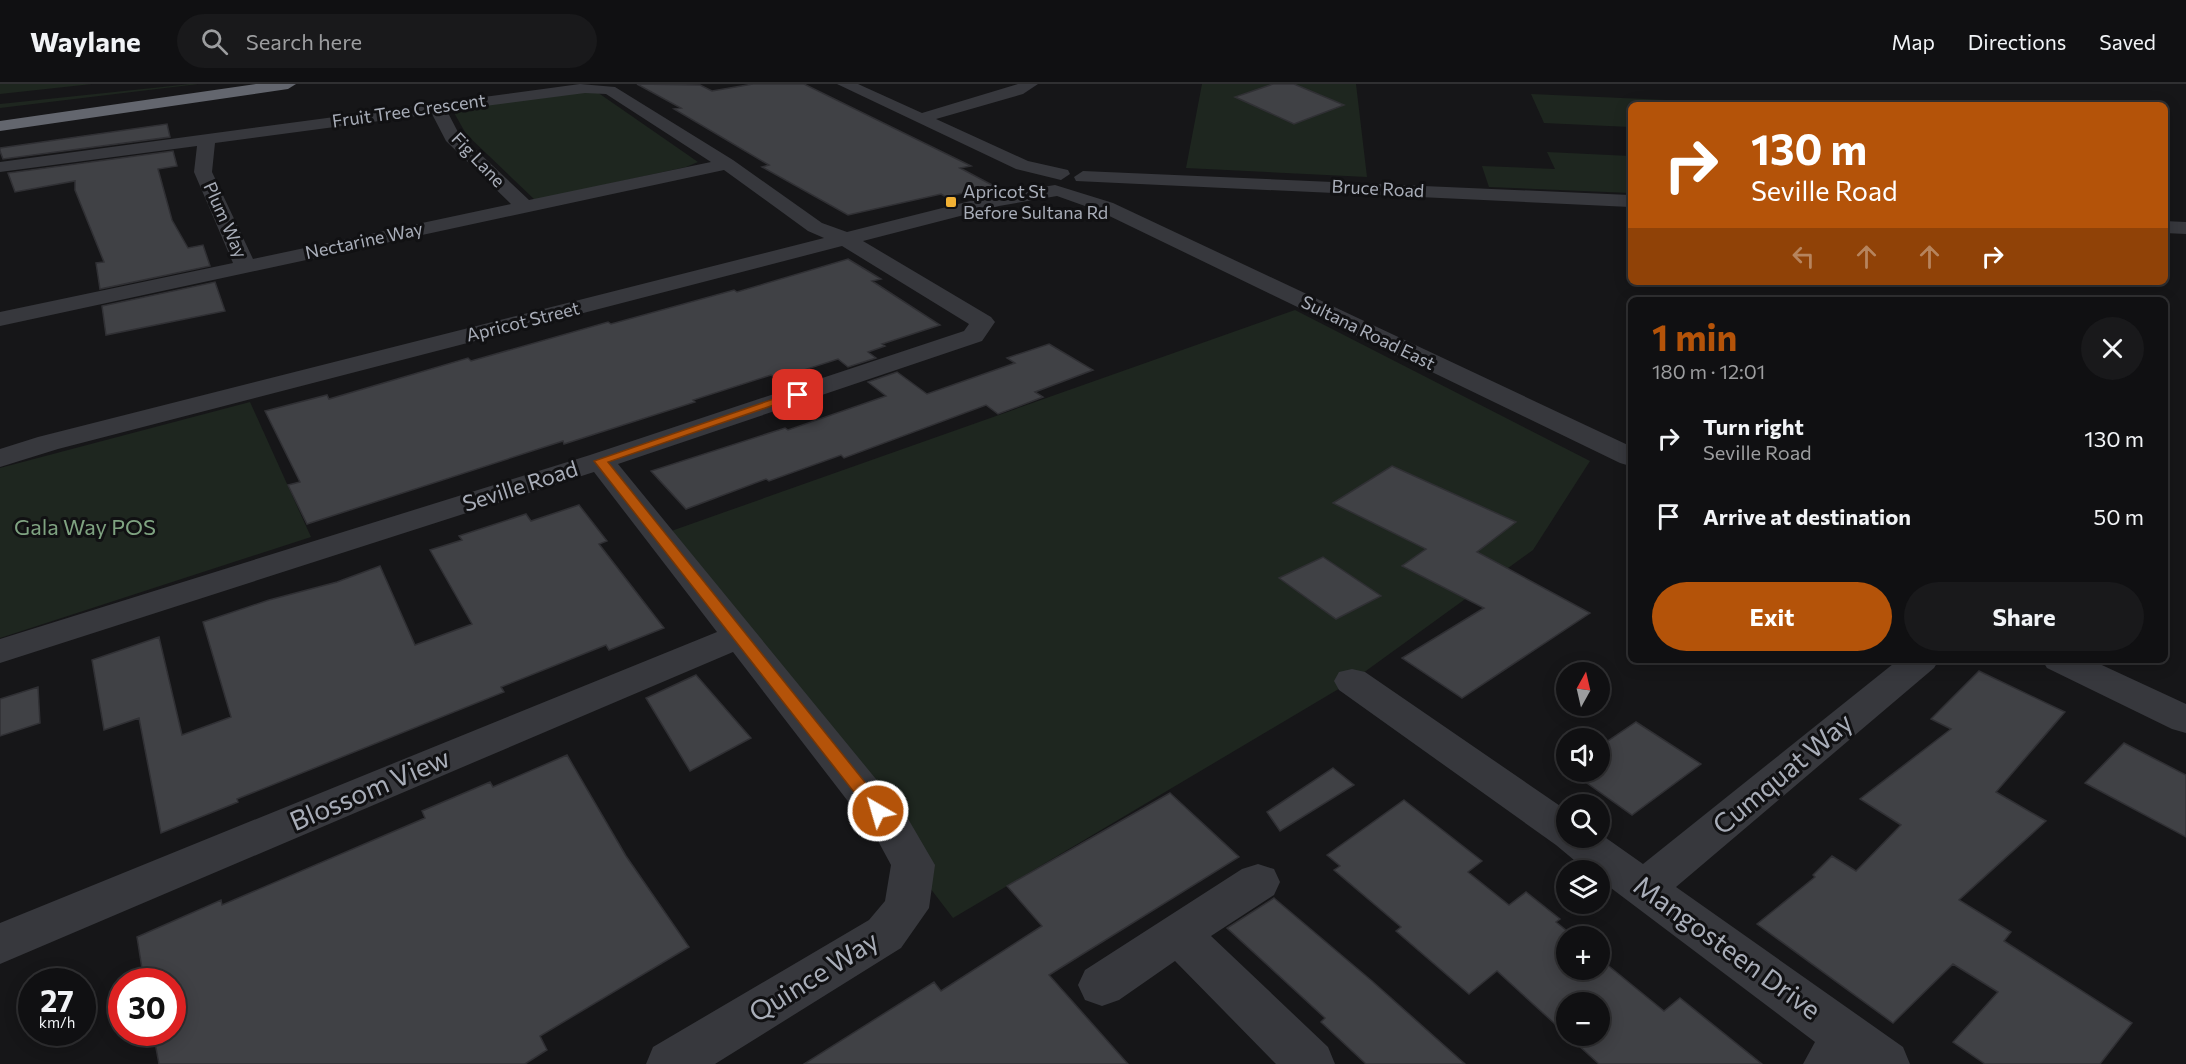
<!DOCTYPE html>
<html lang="en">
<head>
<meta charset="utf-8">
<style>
	:root { --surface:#101012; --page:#19191b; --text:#f1f3f6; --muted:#9c9d9f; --line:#303032; --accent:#b45309 }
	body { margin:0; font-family:Commissioner,sans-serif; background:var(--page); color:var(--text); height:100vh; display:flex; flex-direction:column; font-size:22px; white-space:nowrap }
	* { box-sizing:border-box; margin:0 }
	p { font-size:20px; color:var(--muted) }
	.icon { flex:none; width:33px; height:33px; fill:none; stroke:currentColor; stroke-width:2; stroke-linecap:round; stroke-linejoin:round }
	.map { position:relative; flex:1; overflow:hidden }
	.details { position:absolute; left:1628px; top:213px; width:540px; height:366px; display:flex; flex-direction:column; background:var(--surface); border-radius:9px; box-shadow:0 3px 15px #0003,0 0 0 2px var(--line) }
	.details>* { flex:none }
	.hud { position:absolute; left:1628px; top:18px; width:540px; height:183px; border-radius:9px; box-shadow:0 3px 15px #0003,0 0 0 2px var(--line); background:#b45309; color:#fff; overflow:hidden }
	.needle { width:39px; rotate:8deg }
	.controls { position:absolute; left:1556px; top:578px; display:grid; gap:12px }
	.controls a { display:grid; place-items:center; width:54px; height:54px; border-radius:50%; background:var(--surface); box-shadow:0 3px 15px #0003,0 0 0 2px var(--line); font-size:30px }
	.speed { position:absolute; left:18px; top:884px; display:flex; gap:12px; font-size:30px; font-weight:700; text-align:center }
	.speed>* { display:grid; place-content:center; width:78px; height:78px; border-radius:50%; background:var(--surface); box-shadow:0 3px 15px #0003,0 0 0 2px var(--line); line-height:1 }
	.speed small { font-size:15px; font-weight:400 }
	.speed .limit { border:9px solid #d22; background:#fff; color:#111 }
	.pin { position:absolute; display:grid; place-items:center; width:51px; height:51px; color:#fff; margin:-26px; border-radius:12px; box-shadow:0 3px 9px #0006 }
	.me { position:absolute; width:66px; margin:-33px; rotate:322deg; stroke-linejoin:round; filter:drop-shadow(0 0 4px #0008) }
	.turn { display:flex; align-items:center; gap:21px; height:126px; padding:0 24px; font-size:27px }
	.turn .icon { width:78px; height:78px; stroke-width:2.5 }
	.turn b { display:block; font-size:42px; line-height:51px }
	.lanes { display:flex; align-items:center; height:57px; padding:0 24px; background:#0003; justify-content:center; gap:30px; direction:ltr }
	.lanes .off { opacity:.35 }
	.round { display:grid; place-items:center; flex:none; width:63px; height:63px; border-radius:32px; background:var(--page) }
	.head { display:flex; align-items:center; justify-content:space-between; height:102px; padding:0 24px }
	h1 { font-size:36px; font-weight:700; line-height:45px; color:var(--accent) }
	.action { display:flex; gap:12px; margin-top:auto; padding:12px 24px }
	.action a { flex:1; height:69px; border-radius:36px; background:var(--accent); color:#fff; font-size:24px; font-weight:700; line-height:69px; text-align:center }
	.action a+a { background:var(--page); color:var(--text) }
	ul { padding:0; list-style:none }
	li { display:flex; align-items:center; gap:18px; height:78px; padding:0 24px }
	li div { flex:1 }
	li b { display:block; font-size:22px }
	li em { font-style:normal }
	header { display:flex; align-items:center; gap:36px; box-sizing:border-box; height:84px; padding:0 30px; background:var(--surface); border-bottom:2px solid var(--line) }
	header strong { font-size:28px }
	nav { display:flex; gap:33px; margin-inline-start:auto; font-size:21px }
	.search { width:420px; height:54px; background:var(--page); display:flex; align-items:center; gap:15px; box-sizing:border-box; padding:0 21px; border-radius:33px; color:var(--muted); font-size:22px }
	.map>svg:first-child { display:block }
</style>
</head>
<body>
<header>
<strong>Waylane</strong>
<div class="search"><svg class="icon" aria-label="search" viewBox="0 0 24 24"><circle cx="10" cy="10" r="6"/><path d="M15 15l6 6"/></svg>Search here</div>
<nav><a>Map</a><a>Directions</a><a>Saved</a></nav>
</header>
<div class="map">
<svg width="2186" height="980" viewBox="0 0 2186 980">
	<rect width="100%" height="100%" fill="#161618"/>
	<path fill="#1e261f" d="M0 0H92L0 10Z
		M191 0H198L0 24V20Z
		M1202 0H1356L1367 93 1186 84Z
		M597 8 698 78 686 83 535 116 466 50 452 25 575 9Z
		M1531 10 1758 20 1759 21H1630V43L1544 39Z
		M1547 68 1630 72V109L1489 103 1482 82 1555 85Z
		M1295 226 1590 377 1533 466 1352 597 953 834 660 451Z
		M250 318 311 453 0 554V384Z"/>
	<path fill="#404145" stroke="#303034" stroke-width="1.5" d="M637 0 700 1 712 7 753 0H804L971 82 960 84 994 102 946 113 941 110 848 131 762 83 769 81 674 25 681 24Z
		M1273 0H1294L1344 21 1294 40 1235 13Z
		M167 40 170 53 3 75 0 67V64Z
		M173 67 177 82 158 85 172 136 188 164 203 161 210 182 100 205 96 179 104 178 75 106V97L15 108 8 89Z
		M848 175 881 195 872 197 940 241 882 260 885 262 868 268 876 274 848 283 838 275 776 295 771 291 693 316 695 318 564 360 563 357 307 440 288 401 300 398 265 327 327 311 329 315 468 274 471 277 608 238 611 240 734 206 737 208Z
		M215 198 225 227 106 251 102 222Z
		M1049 260 1093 286 1035 308 1043 313 998 330 986 321 844 374 841 371 769 397 766 395 686 425 651 387 785 344 788 346 886 312 868 298 897 288 927 310 1015 279 1007 274Z
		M1392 382 1516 438 1477 468 1590 529 1462 614 1402 574 1484 524 1402 482 1426 465 1333 419Z
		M579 421 607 457 599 460 664 544 609 566 606 561 501 603 504 608 237 715 238 718 161 749 139 634 104 646 92 576 159 553 182 651 231 633 203 538 269 516 337 498 380 482 415 561 472 540 430 466 462 456 459 452 526 430 531 437Z
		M1323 473 1381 512 1336 535 1279 494Z
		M1979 587 2065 628 1996 708 2046 737 1959 816 2011 848 2004 857 2132 939 2100 980H1985L1953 958 1998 908 1953 880 1893 939 1757 840 1815 793 1813 791 1832 772 1856 787 1901 741 1860 715 1951 645 1931 635Z
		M696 591 751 654 690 687 646 614Z
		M38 603 40 639 0 652V615Z
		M1636 638 1701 680 1632 731 1570 687H1599V663Z
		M2124 659 2186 691V753L2085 699Z
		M567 671 626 772 689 863 540 952 547 966 525 980H159L153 948H172V897H144L137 853 221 816 222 821 425 734 422 727 490 698 493 703Z
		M1333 684 1354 701 1280 747 1267 728Z
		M1170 709 1239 773 1049 891 1128 980H804L934 898 941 907 1042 842 1007 802Z
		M1404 716 1482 777 1468 788 1509 821 1526 808 1560 835 1556 838 1573 852H1566V885H1599V874L1664 927 1680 914 1762 980H1599L1567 951H1599V918H1566V950L1497 887 1469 910 1396 847 1401 843 1334 786 1340 782 1327 771Z
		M1274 814 1372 897 1465 980H1366L1321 938 1325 934 1227 844Z"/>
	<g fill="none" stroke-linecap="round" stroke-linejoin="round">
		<path fill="#37383d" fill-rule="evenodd" d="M580 0 615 3 733 76 822 139 847 148 998 110 1055 101 1113 119 1630 362V382L1620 379 1099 127 1057 112 999 122 863 157 991 233 995 238 982 257 618 380 907 733 935 781 929 824 901 864 715 980H646L653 963 869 836 885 817 891 781 877 755 733 568 0 880V839L717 548 594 388 0 579V555L590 371 964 247 969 240 842 162 58 365 0 383V365L38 353 824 154 808 147 724 86 0 242V228L233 179 194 88 197 62 0 88V78ZM585 9 606 10 711 78 529 116 459 50 447 27ZM432 30 446 57 511 120 253 175 212 88 215 59Z
			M837 0H858L922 29 1018 0H1038L1023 10 936 35 1028 77 1068 86 1070 90 1061 96 1016 85Z
			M1083 87 1630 111V123L1076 97 1074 93Z
			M2164 137 2186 138V150L2164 149Z
			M1898 576H1939L1934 584 1676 803 1903 963 1910 980H1803L1815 958 1599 795V786H1586L1556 761 1339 606 1334 597 1339 588 1352 585 1365 588 1566 726V753H1599V749L1643 780Z
			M2042 576H2091L2186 620V649L2172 645 2047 584Z
			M1258 780 1274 785 1280 798 1274 811 1211 852 1328 963 1335 980H1276L1175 877 1119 916 1102 922 1085 916 1078 901 1085 886 1242 785Z"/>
		<path fill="#63666e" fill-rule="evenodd" d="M256 0H296L288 5 0 47V37Z"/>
	</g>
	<path fill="#b45309" stroke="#753606" stroke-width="1.5" d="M794 308 803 311 608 378 884 722 887 727 884 731H872L594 377Z"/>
	<rect fill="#f2b134" stroke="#111113" stroke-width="2" x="945" y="112" width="12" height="12" rx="3"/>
	<g text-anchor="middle" stroke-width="6" stroke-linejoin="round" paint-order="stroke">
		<g font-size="18" fill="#a8adb8" stroke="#111113">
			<text transform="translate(409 27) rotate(-8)" y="6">Fruit Tree Crescent</text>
			<text transform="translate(478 76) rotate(46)" y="6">Fig Lane</text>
			<text transform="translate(1378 105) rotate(3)" y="6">Bruce Road</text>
			<text transform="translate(225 136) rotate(66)" y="6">Plum Way</text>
			<text transform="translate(364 157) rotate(-12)" y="6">Nectarine Way</text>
			<text transform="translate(523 238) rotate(-14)" y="6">Apricot Street</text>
			<text transform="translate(1368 249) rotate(26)" y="6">Sultana Road East</text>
		</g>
		<g font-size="18" fill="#a8adb8" stroke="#111113" text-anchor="start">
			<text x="963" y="114">Apricot St<tspan x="963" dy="21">Before Sultana Rd</tspan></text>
		</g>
		<g font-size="22" fill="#a8adb8" stroke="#111113">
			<text transform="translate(520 402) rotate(-18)" y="8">Seville Road</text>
		</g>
		<g font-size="22" fill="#7fa381" stroke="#111113">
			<text x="85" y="451">Gala Way POS</text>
		</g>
		<g font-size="27" fill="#a8adb8" stroke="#111113">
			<text transform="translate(1783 690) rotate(-40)" y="9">Cumquat Way</text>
			<text transform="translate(370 706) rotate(-23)" y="9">Blossom View</text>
			<text transform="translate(1727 864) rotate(36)" y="9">Mangosteen Drive</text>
			<text transform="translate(814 893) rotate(-32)" y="9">Quince Way</text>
		</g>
	</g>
</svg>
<div class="controls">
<a><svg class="needle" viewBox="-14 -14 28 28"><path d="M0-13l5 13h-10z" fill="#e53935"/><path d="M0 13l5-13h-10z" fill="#9c9d9f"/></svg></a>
<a><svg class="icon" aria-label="sound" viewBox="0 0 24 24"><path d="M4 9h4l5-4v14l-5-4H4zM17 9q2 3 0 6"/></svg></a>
<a><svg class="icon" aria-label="search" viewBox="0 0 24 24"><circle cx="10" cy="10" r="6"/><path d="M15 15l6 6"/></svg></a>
<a><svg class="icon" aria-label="layers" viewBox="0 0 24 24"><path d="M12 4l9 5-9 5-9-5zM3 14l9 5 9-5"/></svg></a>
<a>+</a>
<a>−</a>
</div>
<div class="speed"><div>27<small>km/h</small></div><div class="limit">30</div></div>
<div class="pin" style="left:798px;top:311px;background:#d93025"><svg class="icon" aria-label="arrive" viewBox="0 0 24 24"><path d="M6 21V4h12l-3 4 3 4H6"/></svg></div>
<svg class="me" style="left:878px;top:727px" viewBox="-20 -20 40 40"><circle r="17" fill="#b45309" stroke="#fff" stroke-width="3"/><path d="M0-11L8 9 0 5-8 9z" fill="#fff"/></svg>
<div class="hud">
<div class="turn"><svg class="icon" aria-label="right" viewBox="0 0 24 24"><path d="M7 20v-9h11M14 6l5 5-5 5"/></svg><div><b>130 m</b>Seville Road</div></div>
<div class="lanes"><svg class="icon off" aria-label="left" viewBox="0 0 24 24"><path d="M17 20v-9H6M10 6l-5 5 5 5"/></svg><svg class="icon off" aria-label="ahead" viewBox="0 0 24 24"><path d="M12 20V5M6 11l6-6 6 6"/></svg><svg class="icon off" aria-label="ahead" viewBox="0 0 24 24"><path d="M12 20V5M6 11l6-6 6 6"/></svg><svg class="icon" aria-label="right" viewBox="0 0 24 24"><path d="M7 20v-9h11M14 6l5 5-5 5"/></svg></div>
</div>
<section class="details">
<div class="head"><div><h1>1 min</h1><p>180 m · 12:01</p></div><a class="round"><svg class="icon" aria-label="close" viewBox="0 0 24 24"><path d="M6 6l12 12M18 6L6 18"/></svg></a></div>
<ul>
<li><svg class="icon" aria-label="right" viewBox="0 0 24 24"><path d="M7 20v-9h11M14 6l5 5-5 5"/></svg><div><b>Turn right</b><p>Seville Road</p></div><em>130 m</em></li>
<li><svg class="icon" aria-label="arrive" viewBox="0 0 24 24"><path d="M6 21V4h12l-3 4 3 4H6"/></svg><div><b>Arrive at destination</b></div><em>50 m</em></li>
</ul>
<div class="action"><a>Exit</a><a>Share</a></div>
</section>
</div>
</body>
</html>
